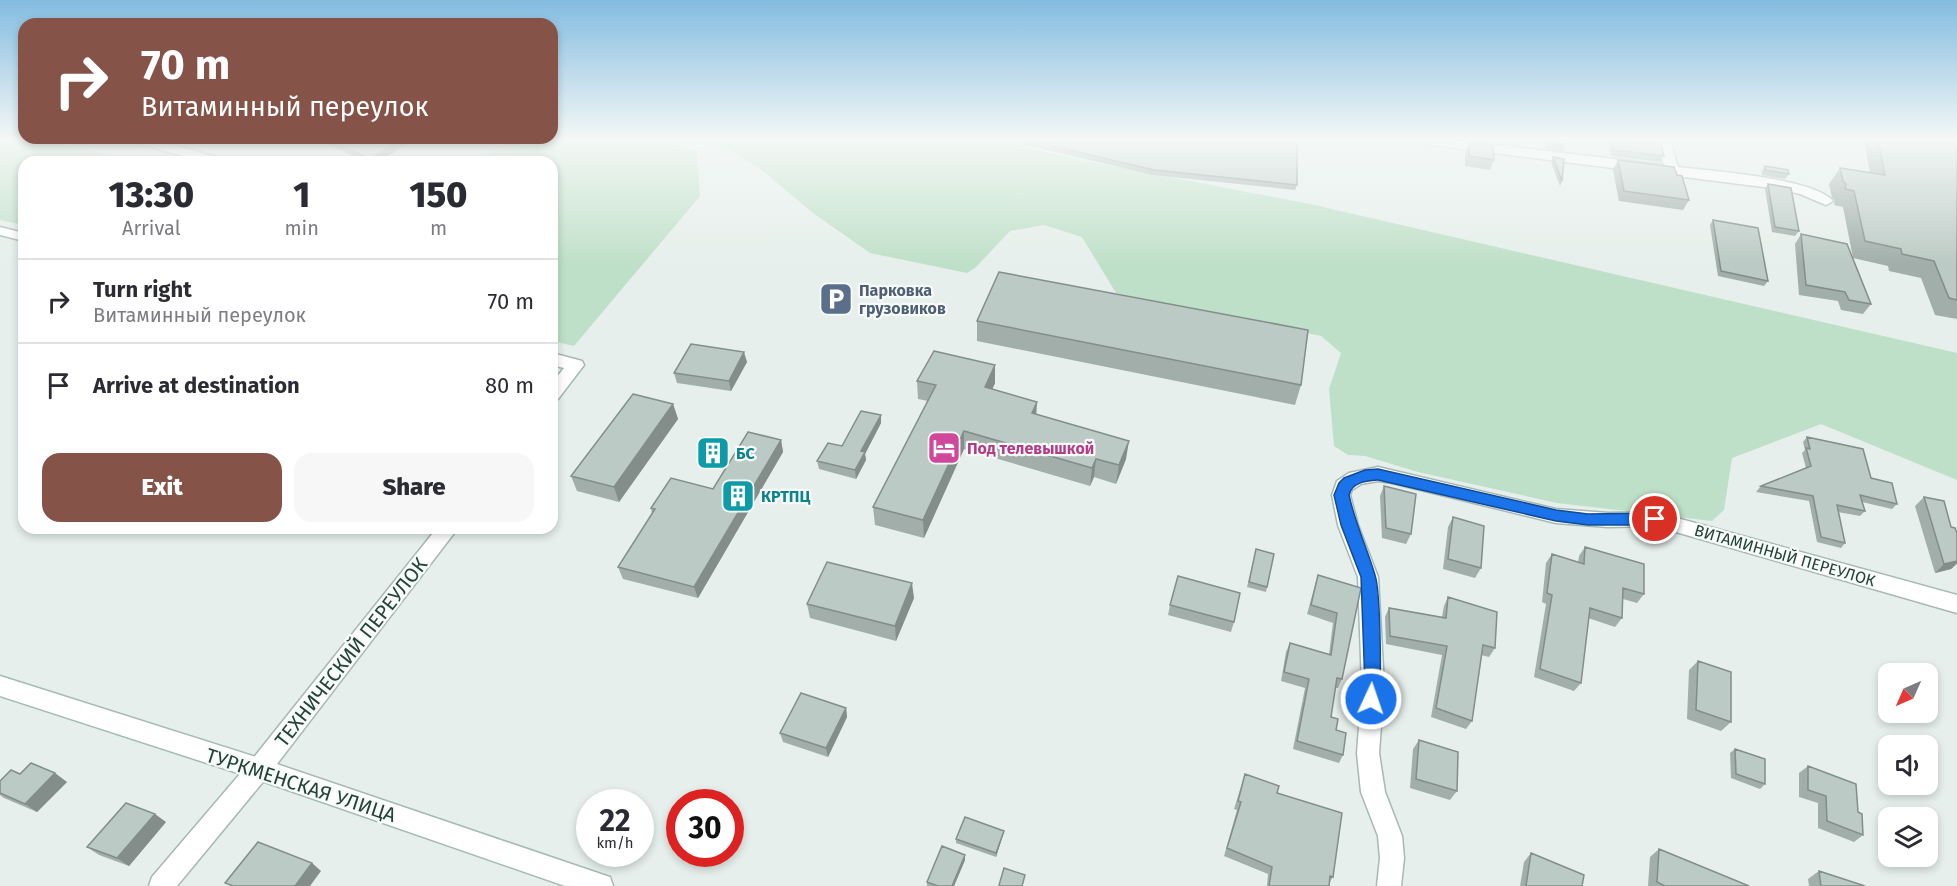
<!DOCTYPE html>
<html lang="en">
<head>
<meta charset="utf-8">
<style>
	:root { --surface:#fff; --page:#f7f7f7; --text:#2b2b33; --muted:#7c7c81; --line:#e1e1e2; --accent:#855347 }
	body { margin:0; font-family:"Fira Sans",sans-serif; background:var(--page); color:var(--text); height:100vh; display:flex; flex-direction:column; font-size:22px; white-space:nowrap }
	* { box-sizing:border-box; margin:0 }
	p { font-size:20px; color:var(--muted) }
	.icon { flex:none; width:33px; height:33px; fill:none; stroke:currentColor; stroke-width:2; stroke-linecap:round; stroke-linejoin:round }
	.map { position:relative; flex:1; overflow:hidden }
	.drawer { position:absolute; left:18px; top:156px; width:540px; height:378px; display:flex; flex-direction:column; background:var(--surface); border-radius:18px; box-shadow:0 3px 9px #0003 }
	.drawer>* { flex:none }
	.guide { position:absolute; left:18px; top:18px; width:540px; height:126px; border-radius:18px; box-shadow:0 3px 9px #0003; background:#855347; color:#fff; overflow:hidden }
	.needle { width:39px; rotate:225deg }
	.tools { position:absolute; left:1878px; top:663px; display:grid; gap:12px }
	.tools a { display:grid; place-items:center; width:60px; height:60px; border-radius:12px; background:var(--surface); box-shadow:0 3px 9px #0003; font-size:30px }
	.speed { position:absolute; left:576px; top:789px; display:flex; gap:12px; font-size:30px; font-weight:700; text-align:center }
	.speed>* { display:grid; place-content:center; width:78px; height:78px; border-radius:50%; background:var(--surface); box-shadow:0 3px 9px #0003; line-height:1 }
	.speed small { font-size:15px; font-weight:400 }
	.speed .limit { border:9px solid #d22; background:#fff; color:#111 }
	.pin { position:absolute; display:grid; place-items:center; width:51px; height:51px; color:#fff; margin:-26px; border:3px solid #fff; border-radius:50%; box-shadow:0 2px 6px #0007 }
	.me { position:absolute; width:66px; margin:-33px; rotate:3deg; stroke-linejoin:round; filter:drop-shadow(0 0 4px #0008) }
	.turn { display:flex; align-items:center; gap:21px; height:126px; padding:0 24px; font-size:27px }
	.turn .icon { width:78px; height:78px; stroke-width:2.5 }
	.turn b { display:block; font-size:42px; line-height:51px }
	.eta { display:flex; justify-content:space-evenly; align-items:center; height:102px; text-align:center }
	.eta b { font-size:36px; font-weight:800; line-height:42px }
	.primary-button { display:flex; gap:12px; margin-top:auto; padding:12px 24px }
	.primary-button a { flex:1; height:69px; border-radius:18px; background:var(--accent); color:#fff; font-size:24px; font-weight:800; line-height:69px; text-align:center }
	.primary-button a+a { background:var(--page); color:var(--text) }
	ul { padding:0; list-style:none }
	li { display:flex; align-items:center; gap:18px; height:84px; padding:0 24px; border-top:2px solid var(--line) }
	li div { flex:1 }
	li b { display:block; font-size:22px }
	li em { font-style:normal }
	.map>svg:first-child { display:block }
</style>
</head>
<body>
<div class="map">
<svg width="1957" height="886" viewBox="0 0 1957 886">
	<rect width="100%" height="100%" fill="#e6efeb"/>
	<path fill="#bfe0c8" d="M0 140H50L136 162H24V225L0 220Z
		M563 140H646L697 151 700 196 574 346 552 341V162H467L501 149Z
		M713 140H994L1076 159 1310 204 1957 353V480L1821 424 1732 458 1724 510 1712 521 1557 503 1418 472 1365 456 1348 455 1334 446 1329 389 1341 353 1321 336 1116 293 1082 237 1044 225 1010 231 975 268 967 273 870 253 813 213 762 170Z"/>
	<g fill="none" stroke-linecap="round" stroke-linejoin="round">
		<defs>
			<path id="minor" d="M135 140H157L223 159 225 162H203L137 143Z
				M1416 140H1455L1664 165 1656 140H1670L1678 167C1710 171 1814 178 1833 201L1826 205 1800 194 1779 189 1423 144Z
				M0 227 24 233V241L0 235Z
				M552 353 582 361 584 365 558 399 552 401V383L564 368 552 365Z
				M1378 467 1556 509 1608 513 1655 512 1957 595V613L1655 526 1608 527 1556 523 1392 483 1378 481 1361 484 1352 490 1350 495 1358 525 1378 577 1384 686 1379 753 1385 792 1402 836 1404 858 1401 886H1377L1380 858 1378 836 1361 792 1357 753 1362 686 1358 577 1338 525 1332 495 1337 481 1349 473Z
				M437 528H458L267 777 177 886H149L152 877 251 761Z"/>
			<path id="secondary" d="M0 676 259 758 601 874 610 877 613 886H565L259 780 0 696Z"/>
		</defs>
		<use href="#minor" stroke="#a8b8b2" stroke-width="3"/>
		<use href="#secondary" stroke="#a4bbb3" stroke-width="3"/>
		<use href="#minor" fill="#fff" fill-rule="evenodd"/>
		<use href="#secondary" fill="#fff" fill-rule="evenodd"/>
	</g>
	<path fill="#a1aea9" d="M318 140H408L409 143 378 162H365Z
		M1006 140H1297V185L1295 190 1153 175Z
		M1474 140H1490L1489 142Z
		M1543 140H1567L1563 151 1546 149Z
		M1611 140H1660L1664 156 1661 162 1611 156 1609 145Z
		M1864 140H1957V319L1935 315 1921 278 1889 271 1888 266 1853 258 1843 207 1834 205 1835 200 1832 198 1829 184 1840 168 1870 173Z
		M1469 142 1494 160 1490 170 1465 166V152Z
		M1553 157 1562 181 1560 186 1551 162Z
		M1618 160 1677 175 1689 200 1683 210 1619 201 1613 170Z
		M1765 166 1789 174 1785 179 1762 175V171Z
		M1768 184 1799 231 1795 236 1772 232 1765 189Z
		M1713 220 1768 281 1764 286 1718 276 1710 225Z
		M1801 234 1871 304 1863 314 1841 310 1838 301 1799 295 1795 244Z
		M977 321 1301 385 1295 405 977 341Z
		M747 362 731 391 677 383 674 373Z
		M917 381 995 383 992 389 1037 415 1126 459 1116 484 1094 477 1090 486 964 449 924 538 875 525 873 507 928 401 918 399Z
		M673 404 678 419 619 502 577 491 571 476Z
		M881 423 865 454 866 460 856 479 819 469 817 461Z
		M1807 437 1871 478 1897 504 1892 509 1862 502 1865 511 1860 516 1838 512 1845 543 1841 548 1817 542 1809 501 1756 492 1761 486 1806 468 1802 453 1805 450 1803 442Z
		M781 440 783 452 698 598 623 579 618 567 652 514 651 508 713 489Z
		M1384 486 1411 534 1406 544 1382 538 1380 496Z
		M1924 497 1957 533V564L1951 569 1935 573 1915 506Z
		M1453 517 1481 568 1475 578 1443 569 1448 527Z
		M1585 547 1644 594 1637 603 1623 599 1622 618 1615 627 1588 618 1581 683 1574 691 1534 677 1546 604 1542 602 1546 563 1552 554 1578 563 1579 556Z
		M1255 554 1267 587 1266 592 1247 587Z
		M1318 575 1361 588 1342 679 1338 688H1335L1331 717 1336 730 1343 755 1339 763 1293 749 1305 688 1281 681 1286 652 1290 643 1329 654 1333 623 1307 614 1315 585Z
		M1448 597 1495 648 1489 657 1481 655 1472 721 1466 729 1431 717 1442 655 1386 644 1385 617 1389 608 1442 617 1444 606Z
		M914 598 896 641 810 618 807 604Z
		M1170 605 1234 622 1231 632 1168 615Z
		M1698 661 1731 722 1721 731 1687 719 1689 670Z
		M846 708 847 717 828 757 783 742 780 733Z
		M1419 740 1457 791 1450 800 1410 788 1413 749Z
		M1735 749 1765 784 1760 789 1731 778 1730 753Z
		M1808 766 1858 812 1863 835 1854 842 1818 828V803L1799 797V773Z
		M20 774 67 782 37 812 4 798 0 795V781Z
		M1245 774 1277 793 1333 877 1329 883V886H1267L1268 874 1224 856 1237 810 1234 809Z
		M166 822 129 866 99 855 87 847Z
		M1004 831 1003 835 996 857 956 843V839Z
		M1659 849 1749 886H1648L1650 857Z
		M1531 853 1582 886H1520L1524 862Z
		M965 855V860L954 886H927V882Z
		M1819 871 1865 886H1809L1808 879Z"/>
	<path fill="#838d89" d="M400 140H408L409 143 378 162H371L370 159Z
		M744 352 747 362 731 391 729 381Z
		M995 365V383L985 406V387Z
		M1037 402 1036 421 1032 413Z
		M673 404 678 419 619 502 614 487Z
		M881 415V423L865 454 866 460 856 479 855 470 861 451Z
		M964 431V449L924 538 923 520Z
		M781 440 783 452 698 598 694 587Z
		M1129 441 1126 459 1116 484 1119 465Z
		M1096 459 1094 477 1090 486 1092 468Z
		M1957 561V563L1951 569 1935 573 1944 564Z
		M912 583 914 598 896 641 895 626Z
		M846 708 847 717 828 757 826 748Z
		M55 773 67 782 37 812 25 804Z
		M155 814 166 822 129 866 117 858Z
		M1004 831 1003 835 996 857V853Z
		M965 855V860L954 886H952Z
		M312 863 321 871 310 886H295Z"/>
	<path fill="#bbcac4" stroke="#838d89" stroke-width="1.5" d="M329 140H400L370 159Z
		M1027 140H1297V185L1154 170Z
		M1612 140 1630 141 1629 140H1660L1664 156 1614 150Z
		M1878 140H1957V300L1949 298 1934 261 1902 254 1901 249 1865 241 1854 191 1845 189 1846 184 1843 181 1840 168 1885 175Z
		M1469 142 1493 145 1494 160 1469 156Z
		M1553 157 1564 159 1562 181Z
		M1618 160 1674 167 1677 175 1682 176 1689 200 1624 191Z
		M1765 166 1788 170 1789 174 1765 170Z
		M1768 184 1791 188 1799 231 1775 227Z
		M1713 220 1758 228 1768 281 1721 271Z
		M1801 234 1847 244 1871 304 1849 300 1845 292 1806 285Z
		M999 272 1308 330 1301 385 977 321Z
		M691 344 744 352 729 381 674 373Z
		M934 351 995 365 985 387 1037 402 1032 413 1129 441 1119 465 1096 459 1092 468 964 431 923 520 873 507 936 385 917 381Z
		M633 394 673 404 614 487 571 476Z
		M861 411 881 415 861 451 865 452 855 470 817 461 828 443 842 446Z
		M748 432 781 440 694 587 618 567 655 509 651 508 671 478 713 489Z
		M1807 437 1863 449 1871 478 1892 483 1897 504 1860 495 1865 511 1837 505 1845 543 1821 537 1813 496 1761 486 1811 466 1806 448 1810 449Z
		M1384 486 1416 494 1411 534 1386 528Z
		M1924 497 1944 501 1951 527 1955 528 1957 533V561L1944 564Z
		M1453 517 1484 526 1481 568 1448 559Z
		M1585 547 1644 564V594L1623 588 1622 618 1590 608 1581 683 1540 669 1552 595 1547 593 1552 554 1584 564Z
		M1256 549 1274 554 1267 587 1249 582Z
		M827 562 912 583 895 626 807 604Z
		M1318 575 1361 588 1342 679 1337 678 1331 717 1338 719 1336 730 1346 733 1343 755 1297 741 1309 679 1284 672 1290 643 1331 655 1337 613 1311 605Z
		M1178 576 1240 593 1234 622 1170 605Z
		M1448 597 1497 612 1495 648 1483 645 1472 721 1436 708 1447 646 1390 636 1389 608 1446 618Z
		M1698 661 1731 672V722L1696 710Z
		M801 693 846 708 826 748 780 733Z
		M1419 740 1458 752 1457 791 1416 779Z
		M1735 749 1765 759V784L1736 774Z
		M31 763 55 773 25 804 0 793V781L11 770 20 774Z
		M1808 766 1856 784 1858 812 1862 814 1863 835 1827 821 1826 796 1808 790Z
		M1245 774 1279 786 1277 793 1342 813 1333 877 1330 876 1329 886H1269L1272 867 1227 848 1241 802 1238 801Z
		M126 803 155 814 117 858 87 847Z
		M965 817 1004 831 996 853 956 839Z
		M258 842 312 863 295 886H233L225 883Z
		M942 846 965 855 952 886H938L927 882Z
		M1659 849 1749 886H1665L1657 882Z
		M1531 853 1584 875 1582 886H1526Z
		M1004 868 1025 875 1022 886H1001L999 885Z
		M1819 871 1865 886H1821Z"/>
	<linearGradient id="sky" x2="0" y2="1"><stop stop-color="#84bce0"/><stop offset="0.53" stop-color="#f4f8f6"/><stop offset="1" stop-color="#f4f8f6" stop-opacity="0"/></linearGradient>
	<rect width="1957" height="264" fill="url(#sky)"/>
	<path fill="#1a73e8" stroke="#114b97" stroke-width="1.5" d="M1378 469 1556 510 1588 514 1655 513 1661 515 1663 519 1661 523 1655 525H1588L1556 521 1378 480C1366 481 1352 482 1349 495 1355 523 1367 548 1375 575 1380 590 1383 692 1377 705L1371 707 1365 705 1363 699 1365 686 1361 577 1341 525 1334 495 1339 483 1344 478 1365 470Z"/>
	<defs>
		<symbol id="parking-square" viewBox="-11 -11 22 22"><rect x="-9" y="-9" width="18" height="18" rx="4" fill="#5c6f8a" stroke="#f7fbf9"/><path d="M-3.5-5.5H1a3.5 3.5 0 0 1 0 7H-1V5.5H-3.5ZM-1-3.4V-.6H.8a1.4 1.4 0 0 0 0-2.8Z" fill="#fff"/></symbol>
		<symbol id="hotel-square" viewBox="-11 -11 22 22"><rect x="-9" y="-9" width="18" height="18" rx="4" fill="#d1479c" stroke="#f7fbf9"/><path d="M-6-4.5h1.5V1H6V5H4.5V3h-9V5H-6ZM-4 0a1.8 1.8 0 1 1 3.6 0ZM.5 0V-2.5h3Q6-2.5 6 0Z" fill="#fff"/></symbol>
		<symbol id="building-square" viewBox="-11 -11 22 22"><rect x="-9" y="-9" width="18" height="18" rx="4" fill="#0f9aa8" stroke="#f7fbf9"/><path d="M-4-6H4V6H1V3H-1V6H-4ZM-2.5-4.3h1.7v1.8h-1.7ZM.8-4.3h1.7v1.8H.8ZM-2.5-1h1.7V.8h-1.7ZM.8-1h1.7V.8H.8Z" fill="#fff"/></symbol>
	</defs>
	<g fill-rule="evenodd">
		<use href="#parking-square" x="817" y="280" width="38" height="38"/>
		<use href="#hotel-square" x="925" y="429" width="38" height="38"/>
		<use href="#building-square" x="694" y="434" width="38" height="38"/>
		<use href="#building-square" x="719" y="477" width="38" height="38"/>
	</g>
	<g text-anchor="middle" stroke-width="4.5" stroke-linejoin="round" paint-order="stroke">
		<g font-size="16" font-weight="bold" fill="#4e5e75" stroke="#f7fbf9" text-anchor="start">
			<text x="859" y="296">Парковка<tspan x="859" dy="18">грузовиков</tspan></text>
		</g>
		<g font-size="16" font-weight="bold" fill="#b23c85" stroke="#f7fbf9" text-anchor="start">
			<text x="967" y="454">Под телевышкой</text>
		</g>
		<g font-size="16" font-weight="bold" fill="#0d838f" stroke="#f7fbf9" text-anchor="start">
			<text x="736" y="459">БС</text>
			<text x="761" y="502">КРТПЦ</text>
		</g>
		<g font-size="16" fill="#24423a" stroke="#f7fbf9">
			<text transform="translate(1785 555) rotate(16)" y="6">ВИТАМИННЫЙ ПЕРЕУЛОК</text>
		</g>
		<g font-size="20" fill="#24423a" stroke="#f7fbf9">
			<text transform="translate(351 652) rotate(-52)" y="7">ТЕХНИЧЕСКИЙ ПЕРЕУЛОК</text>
			<text transform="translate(301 785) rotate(18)" y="7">ТУРКМЕНСКАЯ УЛИЦА</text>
		</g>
	</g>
</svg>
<div class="tools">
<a><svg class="needle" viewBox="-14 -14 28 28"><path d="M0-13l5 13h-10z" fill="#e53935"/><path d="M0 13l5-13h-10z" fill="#7c7c81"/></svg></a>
<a><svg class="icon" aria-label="sound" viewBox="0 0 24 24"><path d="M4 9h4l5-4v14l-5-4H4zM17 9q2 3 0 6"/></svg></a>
<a><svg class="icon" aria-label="layers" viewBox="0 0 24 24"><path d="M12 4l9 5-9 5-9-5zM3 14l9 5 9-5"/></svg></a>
</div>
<div class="speed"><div>22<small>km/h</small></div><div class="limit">30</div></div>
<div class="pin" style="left:1655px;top:519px;background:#d93025"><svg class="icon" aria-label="arrive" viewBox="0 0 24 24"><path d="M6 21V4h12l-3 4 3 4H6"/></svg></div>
<svg class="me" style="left:1371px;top:699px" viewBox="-20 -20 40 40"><circle r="17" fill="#1a73e8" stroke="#fff" stroke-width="3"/><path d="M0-11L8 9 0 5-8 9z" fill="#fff"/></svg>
<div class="guide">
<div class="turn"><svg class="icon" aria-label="right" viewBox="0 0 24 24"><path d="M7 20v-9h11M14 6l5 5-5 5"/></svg><div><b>70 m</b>Витаминный переулок</div></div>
</div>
<section class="drawer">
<div class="eta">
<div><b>13:30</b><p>Arrival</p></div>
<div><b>1</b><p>min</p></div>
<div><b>150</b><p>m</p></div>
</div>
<ul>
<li><svg class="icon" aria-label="right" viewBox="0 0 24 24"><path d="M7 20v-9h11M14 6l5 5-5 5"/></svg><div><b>Turn right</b><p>Витаминный переулок</p></div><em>70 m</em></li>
<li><svg class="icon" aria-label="arrive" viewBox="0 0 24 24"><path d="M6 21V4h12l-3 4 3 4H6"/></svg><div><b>Arrive at destination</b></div><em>80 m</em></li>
</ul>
<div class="primary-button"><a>Exit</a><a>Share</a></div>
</section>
</div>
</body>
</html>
